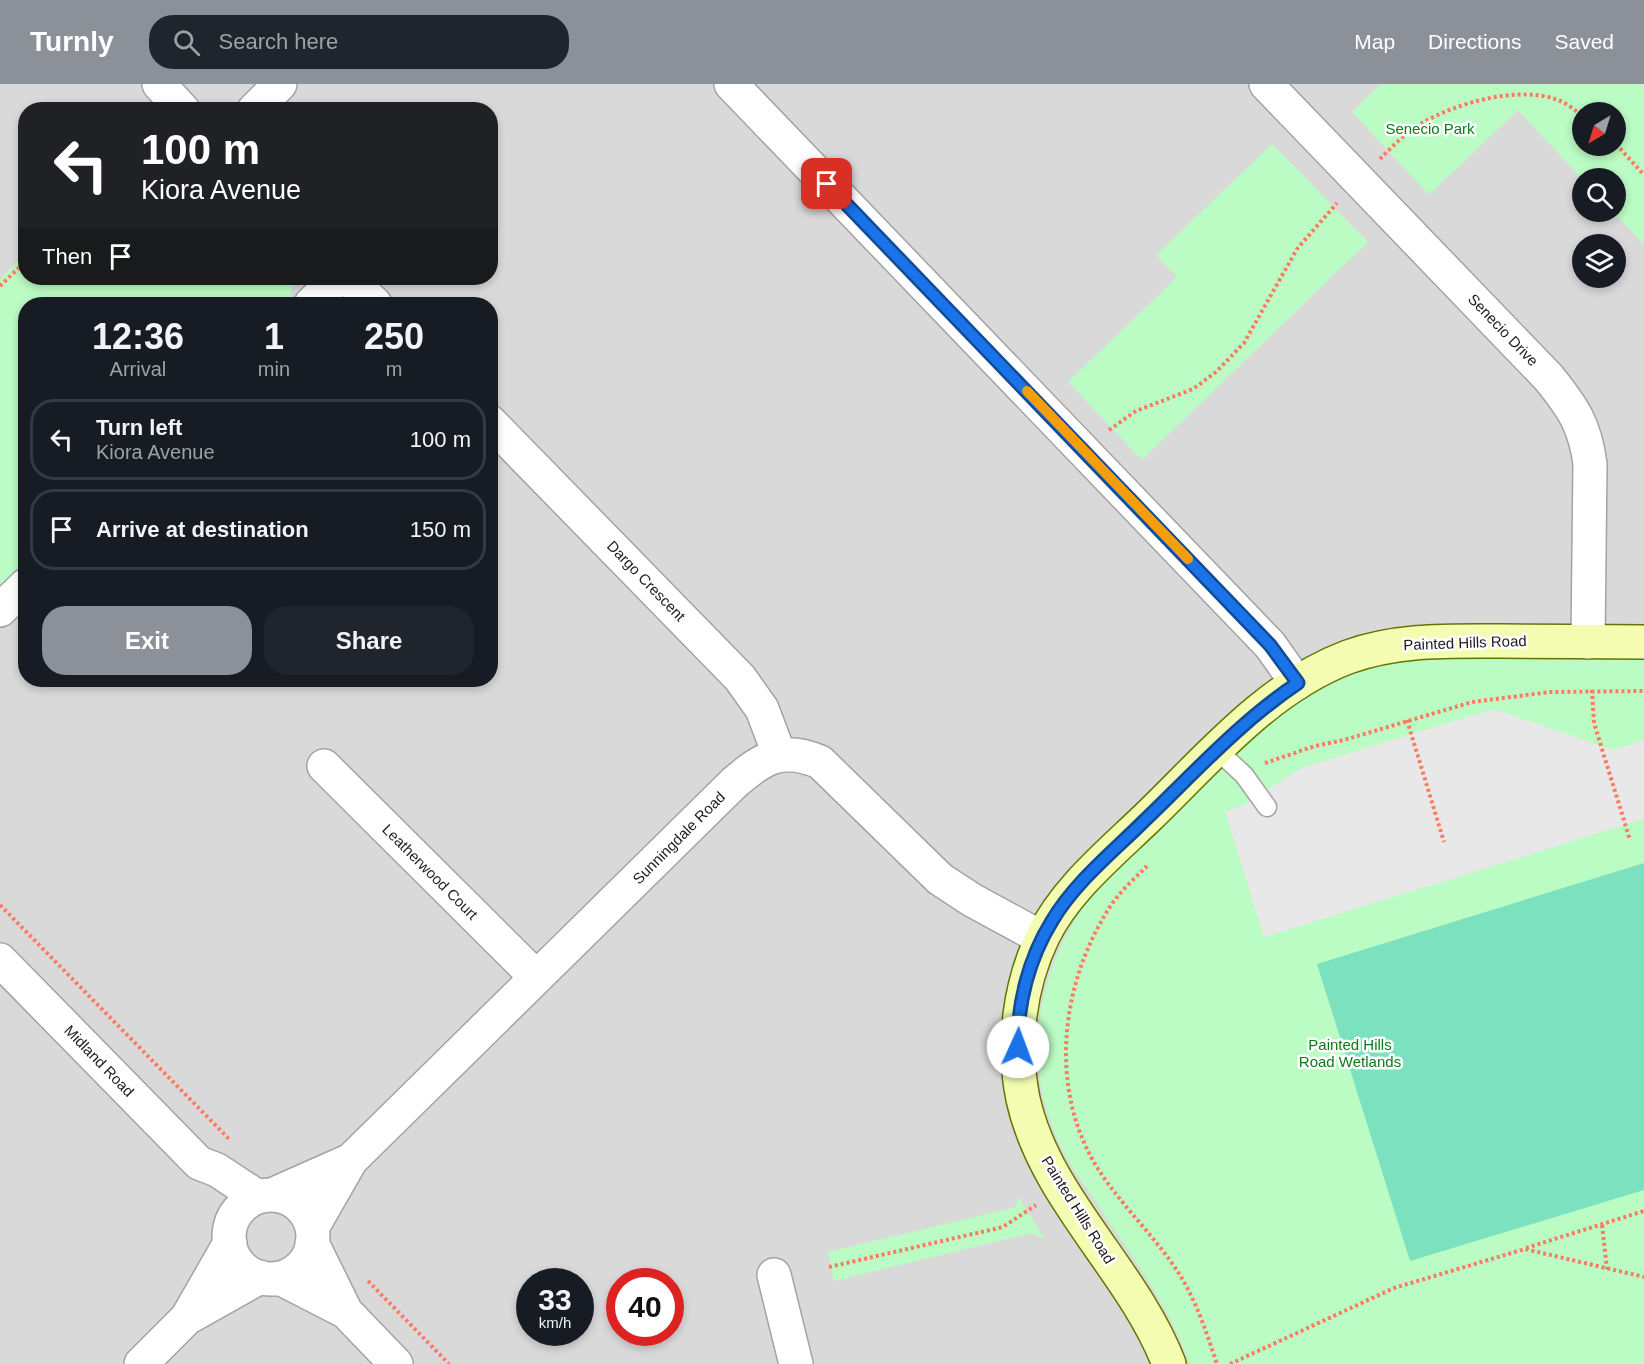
<!DOCTYPE html>
<html lang="en">
<head>
<meta charset="utf-8">
<style>
	:root { --surface:#171b24; --page:#20242c; --text:#f1f3f6; --muted:#9ea1a6; --line:#363941; --accent:#8c9099 }
	body { margin:0; font-family:Helvetica,sans-serif; background:var(--page); color:var(--text); height:100vh; display:flex; flex-direction:column; font-size:22px; white-space:nowrap }
	* { box-sizing:border-box; margin:0 }
	p { font-size:20px; color:var(--muted) }
	.icon { flex:none; width:33px; height:33px; fill:none; stroke:currentColor; stroke-width:2; stroke-linecap:round; stroke-linejoin:round }
	.map { position:relative; flex:1; overflow:hidden }
	.details { position:absolute; left:18px; top:213px; width:480px; height:390px; display:flex; flex-direction:column; background:var(--surface); border-radius:24px; box-shadow:0 3px 9px #0003 }
	.details>* { flex:none }
	.banner { position:absolute; left:18px; top:18px; width:480px; height:183px; border-radius:24px; box-shadow:0 3px 9px #0003; background:#202124; color:#fff; overflow:hidden }
	.needle { width:39px; rotate:218deg }
	.controls { position:absolute; left:1572px; top:18px; display:grid; gap:12px }
	.controls a { display:grid; place-items:center; width:54px; height:54px; border-radius:50%; background:var(--surface); box-shadow:0 3px 9px #0003; font-size:30px }
	.speed { position:absolute; left:516px; top:1184px; display:flex; gap:12px; font-size:30px; font-weight:700; text-align:center }
	.speed>* { display:grid; place-content:center; width:78px; height:78px; border-radius:50%; background:var(--surface); box-shadow:0 3px 9px #0003; line-height:1 }
	.speed small { font-size:15px; font-weight:400 }
	.speed .limit { border:9px solid #d22; background:#fff; color:#111 }
	.pin { position:absolute; display:grid; place-items:center; width:51px; height:51px; color:#fff; margin:-26px; border-radius:12px; box-shadow:0 3px 9px #0006 }
	.me { position:absolute; width:66px; margin:-33px; rotate:2deg; stroke-linejoin:round; filter:drop-shadow(0 0 4px #0008) }
	.turn { display:flex; align-items:center; gap:21px; height:126px; padding:0 24px; font-size:27px }
	.turn .icon { width:78px; height:78px; stroke-width:2.5 }
	.turn b { display:block; font-size:42px; line-height:51px }
	.then { display:flex; align-items:center; height:57px; padding:0 24px; background:#0003; gap:12px; font-size:22px }
	.eta { display:flex; justify-content:space-evenly; align-items:center; height:102px; text-align:center }
	.eta b { font-size:36px; font-weight:800; line-height:42px }
	.button { display:flex; gap:12px; margin-top:auto; padding:12px 24px }
	.button a { flex:1; height:69px; border-radius:24px; background:var(--accent); color:#fff; font-size:24px; font-weight:800; line-height:69px; text-align:center }
	.button a+a { background:var(--page); color:var(--text) }
	ul { padding:0; list-style:none }
	li { display:flex; align-items:center; gap:18px; height:81px; margin:0 12px 9px; padding:0 12px; border:3px solid var(--line); border-radius:24px }
	li div { flex:1 }
	li b { display:block; font-size:22px }
	li em { font-style:normal }
	header { display:flex; align-items:center; gap:36px; box-sizing:border-box; height:84px; padding:0 30px; background:var(--accent); color:#fff }
	header strong { font-size:28px }
	nav { display:flex; gap:33px; margin-inline-start:auto; font-size:21px }
	.search { width:420px; height:54px; background:var(--page); display:flex; align-items:center; gap:15px; box-sizing:border-box; padding:0 21px; border-radius:24px; color:var(--muted); font-size:22px }
	.map>svg:first-child { display:block }
</style>
</head>
<body>
<header>
<strong>Turnly</strong>
<div class="search"><svg class="icon" aria-label="search" viewBox="0 0 24 24"><circle cx="10" cy="10" r="6"/><path d="M15 15l6 6"/></svg>Search here</div>
<nav><a>Map</a><a>Directions</a><a>Saved</a></nav>
</header>
<div class="map">
<svg width="1644" height="1280" viewBox="0 0 1644 1280">
	<rect width="100%" height="100%" fill="#eeebe1"/>
	<path fill="#dad9d9" fill-rule="evenodd" d="M0 0H1644V1280H0ZM26 26H490V194H26ZM1582 28H1616V62H1582ZM1582 94H1616V128H1582ZM1582 160H1616V194H1582ZM26 220H490V596H26ZM530 1197H580V1248H530ZM620 1197H670V1248H620Z"/>
	<path fill="#bbfbc4" fill-rule="evenodd" d="M1381 0H1644V160L1613 128H1616V94L1582 95 1518 26 1429 111 1352 28ZM1616 28V62H1582V28Z
		M1272 60 1368 158 1142 376 1068 298 1177 193 1156 171Z
		M25 170 26 194H292L291 218 288 220H26L25 481 0 506V195Z
		M1407 575 1644 576V1280H1190C1168 1220 1129 1168 1094 1115 1084 1100 1072 1085 1064 1069 1017 980 1036 878 1099 802L1247 659 1297 616 1354 587Z
		M1018 1112 1045 1155 1031 1149 834 1197 828 1168 1016 1123Z"/>
	<path fill="#7be1bf" d="M1644 779V1106L1410 1177 1317 880Z"/>
	<path fill="#e8e8e8" d="M1494 625 1613 666 1644 656V735L1264 853 1225 727 1244 721 1301 684Z"/>
	<g fill="none" stroke-linecap="round" stroke-linejoin="round">
		<defs>
			<path id="lane" d="M1217 666 1244 691 1267 723"/>
			<path id="street" d="M159 0 183 26
				M731 0 1270 561 1297 599
				M1266 0 1549 294C1573 324 1585 341 1590 380L1588 558
				M254 26 280 0
				M348 194 375 220
				M311 220 338 194
				M490 338 740 594 762 625 779 670
				M0 526 26 501
				M324 682 536 893
				M0 876 199 1079 217 1086 258 1113
				M272 1111 351 1076
				M229 1153a42 42 0 1 1 84 0a42 42 0 1 1-84 0Z
				M312 1144 351 1076 734 699C763 674 781 662 820 678L940 795 972 816 1042 854
				M312 1159 346 1228
				M774 1191 796 1280
				M280 1194 346 1228 396 1280
				M187 1234 230 1159
				M141 1280 187 1234 260 1193"/>
			<path id="secondary" d="M1169 1280C1133 1186 1045 1115 1023 1015 1012 961 1019 902 1043 852 1067 804 1111 769 1149 732 1209 674 1268 603 1348 573 1398 555 1449 557 1501 557 1549 557 1596 558 1644 558"/>
		</defs>
		<use href="#lane" stroke="#a3a3a3" stroke-width="21"/>
		<use href="#street" stroke="#a3a3a3" stroke-width="36"/>
		<use href="#secondary" stroke="#637601" stroke-width="36"/>
		<path stroke="#ff7a62" stroke-width="4" stroke-dasharray="3 3" stroke-linecap="butt" d="M1616 60 1644 91
			M1380 75C1393 62 1406 48 1422 39 1457 19 1516 2 1555 15 1565 18 1574 25 1582 32
			M0 202 26 177
			M1109 346 1136 327 1193 305 1216 288 1244 259 1297 165 1337 119
			M1592 606 1594 639 1630 756
			M1407 636 1444 758
			M1265 679 1315 662 1344 656 1472 618 1550 608 1644 607
			M1147 782C1134 795 1118 809 1108 826 1061 901 1049 1002 1095 1080 1118 1118 1151 1148 1176 1185 1195 1213 1206 1247 1217 1280
			M0 821 229 1055
			M1602 1141 1607 1185
			M1526 1164 1644 1127
			M829 1183 1003 1143 1036 1121
			M368 1197 449 1280
			M1230 1280 1394 1204 1525 1165 1644 1193"/>
		<use href="#lane" stroke="#fff" stroke-width="18"/>
		<use href="#street" stroke="#fff" stroke-width="33"/>
		<use href="#secondary" stroke="#f4fcb2" stroke-width="33"/>
	</g>
	<g fill="none" stroke-linecap="round" stroke-linejoin="round">
		<defs>
			<path id="route" d="M827 100 1270 561 1298 599C1241 637 1194 689 1145 736 1113 768 1075 798 1052 837 1029 874 1017 920 1018 963"/>
		</defs>
		<use href="#route" stroke="#114b97" stroke-width="15"/>
		<use href="#route" stroke="#1a73e8" stroke-width="10"/>
		<path stroke="#f59e0b" stroke-width="10" d="M1027 307 1188 475"/>
	</g>
	<g text-anchor="middle" stroke-width="5" stroke-linejoin="round" paint-order="stroke">
		<g font-size="15" fill="#077d17" stroke="#fff">
			<text x="1430" y="50">Senecio Park</text>
			<text x="1350" y="966">Painted Hills<tspan x="1350" dy="17">Road Wetlands</tspan></text>
		</g>
		<g font-size="15" fill="#1c1c1c" stroke="#fff">
			<text transform="translate(1503 246) rotate(46)" y="5">Senecio Drive</text>
			<text transform="translate(646 497) rotate(46)" y="5">Dargo Crescent</text>
			<text transform="translate(1465 559) rotate(-2)" y="5">Painted Hills Road</text>
			<text transform="translate(679 754) rotate(-45)" y="5">Sunningdale Road</text>
			<text transform="translate(430 788) rotate(45)" y="5">Leatherwood Court</text>
			<text transform="translate(99 977) rotate(46)" y="5">Midland Road</text>
			<text transform="translate(1078 1126) rotate(58)" y="5">Painted Hills Road</text>
		</g>
	</g>
</svg>
<div class="controls">
<a><svg class="needle" viewBox="-14 -14 28 28"><path d="M0-13l5 13h-10z" fill="#e53935"/><path d="M0 13l5-13h-10z" fill="#9ea1a6"/></svg></a>
<a><svg class="icon" aria-label="search" viewBox="0 0 24 24"><circle cx="10" cy="10" r="6"/><path d="M15 15l6 6"/></svg></a>
<a><svg class="icon" aria-label="layers" viewBox="0 0 24 24"><path d="M12 4l9 5-9 5-9-5zM3 14l9 5 9-5"/></svg></a>
</div>
<div class="speed"><div>33<small>km/h</small></div><div class="limit">40</div></div>
<div class="pin" style="left:827px;top:100px;background:#d93025"><svg class="icon" aria-label="arrive" viewBox="0 0 24 24"><path d="M6 21V4h12l-3 4 3 4H6"/></svg></div>
<svg class="me" style="left:1018px;top:963px" viewBox="-20 -20 40 40"><circle r="19" fill="#fff"/><path d="M0-13L10 11 0 6-10 11z" fill="#1a73e8"/></svg>
<div class="banner">
<div class="turn"><svg class="icon" aria-label="left" viewBox="0 0 24 24"><path d="M17 20v-9H6M10 6l-5 5 5 5"/></svg><div><b>100 m</b>Kiora Avenue</div></div>
<div class="then">Then<svg class="icon" aria-label="arrive" viewBox="0 0 24 24"><path d="M6 21V4h12l-3 4 3 4H6"/></svg></div>
</div>
<section class="details">
<div class="eta">
<div><b>12:36</b><p>Arrival</p></div>
<div><b>1</b><p>min</p></div>
<div><b>250</b><p>m</p></div>
</div>
<ul>
<li><svg class="icon" aria-label="left" viewBox="0 0 24 24"><path d="M17 20v-9H6M10 6l-5 5 5 5"/></svg><div><b>Turn left</b><p>Kiora Avenue</p></div><em>100 m</em></li>
<li><svg class="icon" aria-label="arrive" viewBox="0 0 24 24"><path d="M6 21V4h12l-3 4 3 4H6"/></svg><div><b>Arrive at destination</b></div><em>150 m</em></li>
</ul>
<div class="button"><a>Exit</a><a>Share</a></div>
</section>
</div>
</body>
</html>
